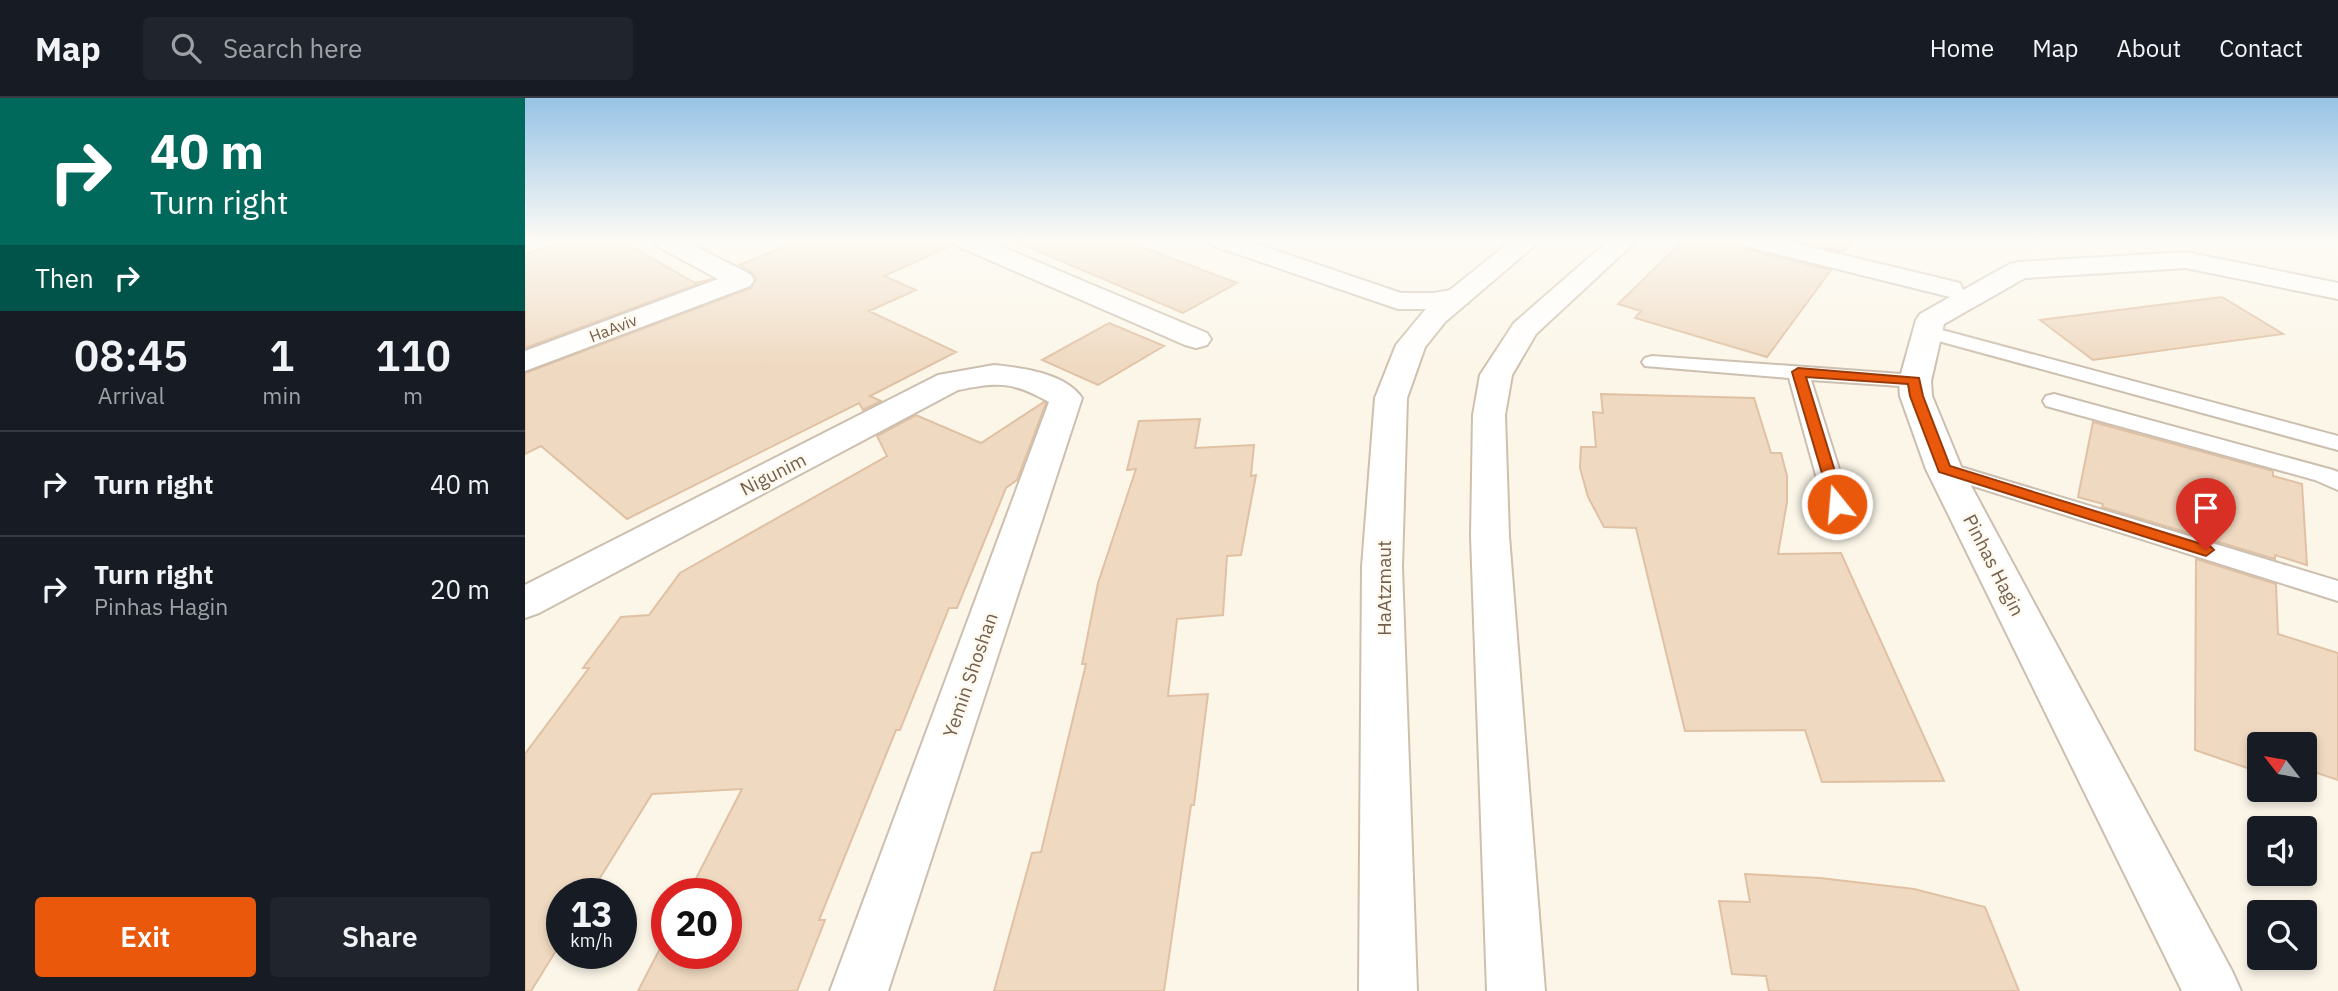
<!DOCTYPE html>
<html lang="en">
<head>
<meta charset="utf-8">
<style>
	:root { --surface:#171b24; --page:#20242c; --text:#f1f3f6; --muted:#9ea1a6; --line:#363941; --accent:#ea580c }
	body { margin:0; font-family:"IBM Plex Sans",sans-serif; background:var(--page); color:var(--text); height:100vh; display:flex; flex-direction:column; font-size:26px; white-space:nowrap }
	* { box-sizing:border-box; margin:0 }
	p { font-size:23px; color:var(--muted) }
	.icon { flex:none; width:38px; height:38px; fill:none; stroke:currentColor; stroke-width:2; stroke-linecap:round; stroke-linejoin:round }
	.map { position:relative; flex:1; overflow:hidden }
	.sheet { display:flex; flex-direction:column; background:var(--surface); width:525px }
	.sheet>* { flex:none }
	.hud { background:#00695c; color:#fff; overflow:hidden }
	.needle { width:46px; rotate:301deg }
	.buttons { position:absolute; left:1722px; top:634px; display:grid; gap:14px }
	.buttons a { display:grid; place-items:center; width:70px; height:70px; border-radius:7px; background:var(--surface); box-shadow:0 4px 10px #0003; font-size:35px }
	.speed { position:absolute; left:21px; top:780px; display:flex; gap:14px; font-size:35px; font-weight:700; text-align:center }
	.speed>* { display:grid; place-content:center; width:91px; height:91px; border-radius:50%; background:var(--surface); box-shadow:0 4px 10px #0003; line-height:1 }
	.speed small { font-size:18px; font-weight:400 }
	.speed .limit { border:10px solid #d22; background:#fff; color:#111 }
	.pin { position:absolute; display:grid; place-items:center; width:60px; height:60px; color:#fff; margin:-72px -30px; border-radius:50% 50% 50% 0; rotate:-45deg; box-shadow:0 0 7px #0007 }
	.pin .icon { rotate:45deg }
	.me { position:absolute; width:77px; margin:-38px; rotate:343deg; stroke-linejoin:round; filter:drop-shadow(0 0 5px #0008) }
	.turn { display:flex; align-items:center; gap:24px; height:147px; padding:0 35px; font-size:32px }
	.turn .icon { width:91px; height:91px; stroke-width:2.5 }
	.turn b { display:block; font-size:49px; line-height:60px }
	.then { display:flex; align-items:center; height:66px; padding:0 35px; background:#0003; gap:14px; font-size:26px }
	.eta { display:flex; justify-content:space-evenly; align-items:center; height:119px; text-align:center }
	.eta b { font-size:42px; font-weight:600; line-height:49px }
	.primary-button { display:flex; gap:14px; margin-top:auto; padding:14px 35px }
	.primary-button a { flex:1; height:80px; border-radius:7px; background:var(--accent); color:#fff; font-size:28px; font-weight:600; line-height:80px; text-align:center }
	.primary-button a+a { background:var(--page); color:var(--text) }
	ul { padding:0; list-style:none }
	li { display:flex; align-items:center; gap:21px; height:105px; padding:0 35px; border-top:2px solid var(--line) }
	li div { flex:1 }
	li b { display:block; font-size:26px }
	li em { font-style:normal }
	header { display:flex; align-items:center; gap:42px; box-sizing:border-box; height:98px; padding:0 35px; background:var(--surface); border-bottom:2px solid var(--line) }
	header strong { font-size:33px }
	nav { display:flex; gap:38px; margin-inline-start:auto; font-size:24px }
	.search { width:490px; height:63px; background:var(--page); display:flex; align-items:center; gap:18px; box-sizing:border-box; padding:0 24px; border-radius:7px; color:var(--muted); font-size:26px }
	main { display:flex; flex:1; min-height:0 }
	.map>svg:first-child { display:block }
</style>
</head>
<body>
<header>
<strong>Map</strong>
<div class="search"><svg class="icon" aria-label="search" viewBox="0 0 24 24"><circle cx="10" cy="10" r="6"/><path d="M15 15l6 6"/></svg>Search here</div>
<nav><a>Home</a><a>Map</a><a>About</a><a>Contact</a></nav>
</header>
<main>
<section class="sheet">
<div class="hud">
<div class="turn"><svg class="icon" aria-label="right" viewBox="0 0 24 24"><path d="M7 20v-9h11M14 6l5 5-5 5"/></svg><div><b>40 m</b>Turn right</div></div>
<div class="then">Then<svg class="icon" aria-label="right" viewBox="0 0 24 24"><path d="M7 20v-9h11M14 6l5 5-5 5"/></svg></div>
</div>
<div class="eta">
<div><b>08:45</b><p>Arrival</p></div>
<div><b>1</b><p>min</p></div>
<div><b>110</b><p>m</p></div>
</div>
<ul>
<li><svg class="icon" aria-label="right" viewBox="0 0 24 24"><path d="M7 20v-9h11M14 6l5 5-5 5"/></svg><div><b>Turn right</b></div><em>40 m</em></li>
<li><svg class="icon" aria-label="right" viewBox="0 0 24 24"><path d="M7 20v-9h11M14 6l5 5-5 5"/></svg><div><b>Turn right</b><p>Pinhas Hagin</p></div><em>20 m</em></li>
</ul>
<div class="primary-button"><a>Exit</a><a>Share</a></div>
</section>
<div class="map">
<svg width="1813" height="893" viewBox="0 0 1813 893">
	<rect width="100%" height="100%" fill="#fbf6e8"/>
	<path fill="#efd9c1" stroke="#e0c1a3" stroke-width="2" d="M41 143H97L170 185 187 181 0 250V156Z
		M274 143H425L428 147 359 178 391 192 344 213 431 254 345 298 356 303 338 312 334 305 102 421 16 348 0 356V275L226 190 231 181 226 174 214 167Z
		M489 143H601L712 185 658 215Z
		M1158 143H1213L1219 151 1306 172 1242 259 1110 220 1116 213 1093 206Z
		M1271 143H1327L1319 154Z
		M1697 199 1758 236 1568 262 1515 222Z
		M584 225 639 248 573 287 517 262Z
		M1076 296 1229 300 1246 355H1256L1262 378V404L1253 456 1316 455 1419 683 1297 684 1280 632 1160 633 1111 430 1079 429 1063 399 1055 370 1056 349H1071L1068 314 1078 315Z
		M519 304 521 305 492 382 481 390 432 510H424L375 632H371L294 822H300L272 893H113L142 837V856H201V796H163L217 691 127 696 65 796H37V843L6 893H0V656L64 570H58L96 519 124 517 155 475 362 358 352 338 391 317 456 345Z
		M675 321 670 350 729 347 726 378 731 377 716 457 702 458 698 517 652 521 643 598 683 596 669 707H666L639 893H469L507 755 516 754 561 566H557L573 485 611 371 602 372 614 323Z
		M1568 324 1748 373V378L1777 386 1782 467 1750 457V461L1577 409 1578 406 1553 399Z
		M1671 461 1751 486 1753 536 1813 555V682L1780 671V646H1734V674L1670 652Z
		M1220 776 1295 780 1389 791 1460 809 1494 893H1244L1241 878 1207 876 1194 803 1225 804Z"/>
	<g fill="none" stroke-linecap="round" stroke-linejoin="round">
		<defs>
			<path id="lane" d="M1402 228 1813 338V352L1395 238 1392 234 1395 230Z
				M1127 258 1390 277 1398 278 1401 283 1398 288 1390 289 1286 282 1325 406 1321 412 1312 414 1303 412 1299 406 1264 280 1120 268 1117 264 1120 260Z
				M1529 296 1808 372 1813 374V392L1790 382 1521 308 1518 303 1521 298Z
				M1419 364 1813 483V503L1410 376 1407 371 1410 366Z"/>
			<path id="street" d="M128 143H160L225 176 229 182 225 188 0 273V253L193 181 132 148Z
				M428 143H463L682 235 686 241 682 247 671 250 660 247 432 148Z
				M685 143H723L876 195H908L933 191 943 193 947 199 943 205 908 211H873L689 148Z
				M1216 143H1260L1435 185 1438 192 1485 166 1494 164 1661 154 1813 185V201L1661 170 1500 180 1419 226 1406 283 1407 298 1437 371 1707 873 1716 893H1657L1401 371 1375 298 1374 283 1391 222 1395 216 1425 199 1220 148Z
				M469 267C497 270 540 275 557 300L363 893H305L524 304C486 283 474 284 433 292L14 515 0 520V487L413 277Z"/>
			<path id="secondary" d="M986 143H1015L920 224 900 249 882 300 877 469 892 893H834L837 469 850 300 871 247 900 212Z
				M1083 143H1111L1011 236 987 277 980 317 984 438 1020 893H962L946 438 948 317 955 277 989 225Z"/>
		</defs>
		<use href="#lane" stroke="#ccbfaf" stroke-width="4"/>
		<use href="#street" stroke="#ccbfaf" stroke-width="4"/>
		<use href="#secondary" stroke="#cfc0ac" stroke-width="4"/>
		<use href="#lane" fill="#fff" fill-rule="evenodd"/>
		<use href="#street" fill="#fff" fill-rule="evenodd"/>
		<use href="#secondary" fill="#fff" fill-rule="evenodd"/>
	</g>
	<linearGradient id="sky" x2="0" y2="1"><stop stop-color="#97c3e6"/><stop offset="0.53" stop-color="#fdfbf5"/><stop offset="1" stop-color="#fdfbf5" stop-opacity="0"/></linearGradient>
	<rect width="1813" height="268" fill="url(#sky)"/>
	<path fill="#ea580c" stroke="#983908" stroke-width="2" d="M1273 270 1394 280 1398 298 1425 368 1686 449 1689 452 1681 458 1675 456 1414 374 1385 298 1383 286 1281 279 1320 406 1312 411 1307 409 1267 274Z"/>
	<g text-anchor="middle" stroke-width="5" stroke-linejoin="round" paint-order="stroke">
		<g font-size="16" fill="#735f4e" stroke="#fef9ee">
			<text transform="translate(88 230) rotate(-21)" y="6">HaAviv</text>
		</g>
		<g font-size="19" fill="#735f4e" stroke="#fef9ee">
			<text transform="translate(248 376) rotate(-27)" y="7">Nigunim</text>
			<text transform="translate(1469 467) rotate(63)" y="7">Pinhas Hagin</text>
			<text transform="translate(859 490) rotate(-90)" y="7">HaAtzmaut</text>
			<text transform="translate(445 577) rotate(-71)" y="7">Yemin Shoshan</text>
		</g>
	</g>
</svg>
<div class="buttons">
<a><svg class="needle" viewBox="-14 -14 28 28"><path d="M0-13l5 13h-10z" fill="#e53935"/><path d="M0 13l5-13h-10z" fill="#9ea1a6"/></svg></a>
<a><svg class="icon" aria-label="sound" viewBox="0 0 24 24"><path d="M4 9h4l5-4v14l-5-4H4zM17 9q2 3 0 6"/></svg></a>
<a><svg class="icon" aria-label="search" viewBox="0 0 24 24"><circle cx="10" cy="10" r="6"/><path d="M15 15l6 6"/></svg></a>
</div>
<div class="speed"><div>13<small>km/h</small></div><div class="limit">20</div></div>
<div class="pin" style="left:1681px;top:452px;background:#d93025"><svg class="icon" aria-label="arrive" viewBox="0 0 24 24"><path d="M6 21V4h12l-3 4 3 4H6"/></svg></div>
<svg class="me" style="left:1312px;top:406px" viewBox="-20 -20 40 40"><circle r="17" fill="#ea580c" stroke="#fff" stroke-width="3"/><path d="M0-11L8 9 0 5-8 9z" fill="#fff"/></svg>
</div>
</main>
</body>
</html>
